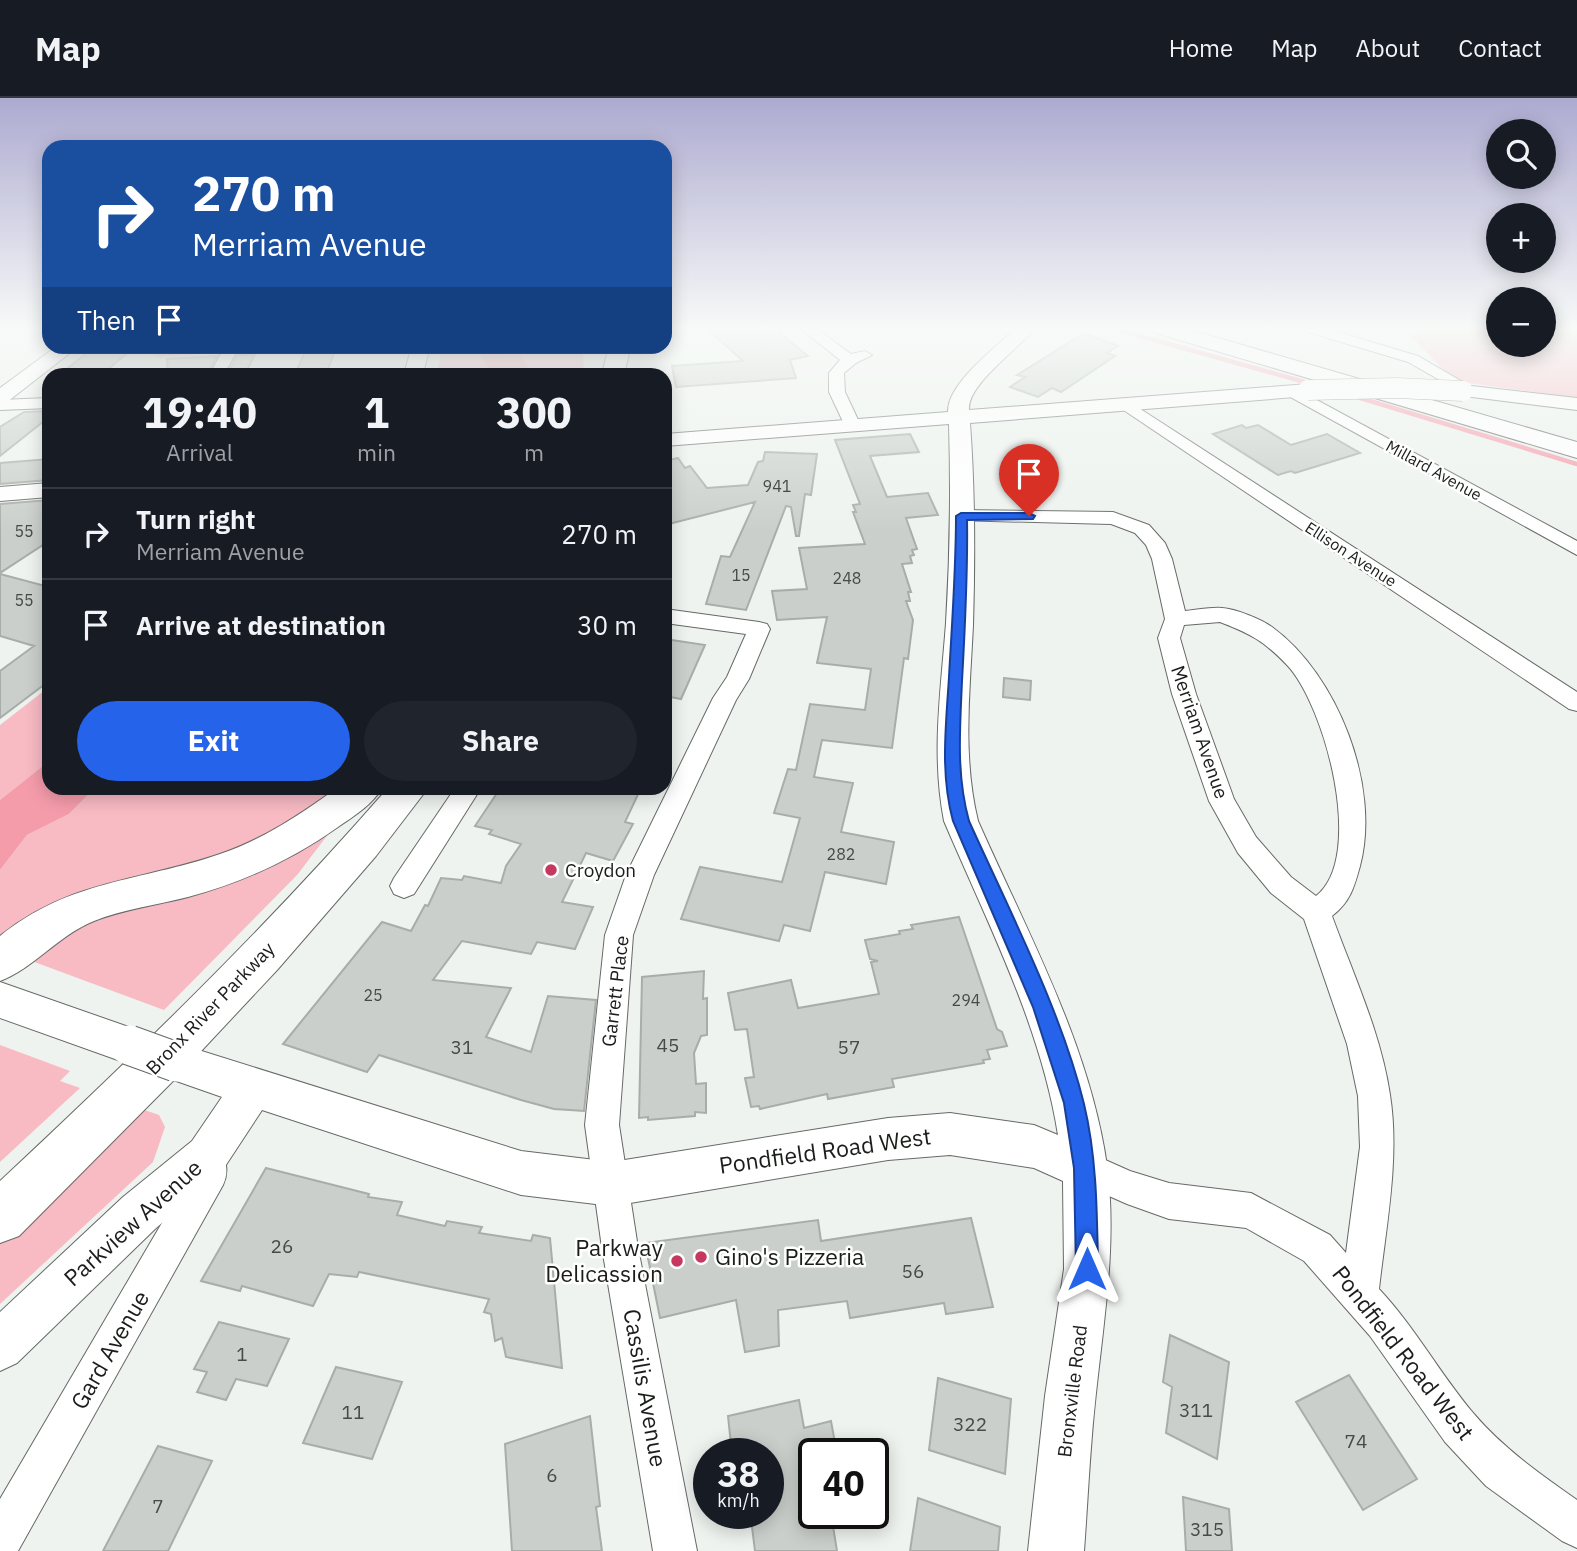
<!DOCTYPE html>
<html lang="en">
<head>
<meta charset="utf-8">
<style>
	:root { --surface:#171b24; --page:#20242c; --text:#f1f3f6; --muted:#9ea1a6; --line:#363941; --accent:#2563eb }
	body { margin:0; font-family:"IBM Plex Sans",sans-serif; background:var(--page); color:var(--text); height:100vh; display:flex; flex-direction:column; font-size:26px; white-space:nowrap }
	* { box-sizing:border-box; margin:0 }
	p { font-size:23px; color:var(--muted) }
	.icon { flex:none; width:38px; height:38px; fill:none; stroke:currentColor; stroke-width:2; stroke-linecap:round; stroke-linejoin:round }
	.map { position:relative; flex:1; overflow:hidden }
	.drawer { position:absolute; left:42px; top:270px; width:630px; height:427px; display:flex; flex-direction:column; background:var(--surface); border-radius:21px; box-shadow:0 4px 18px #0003 }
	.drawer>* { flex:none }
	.top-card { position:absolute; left:42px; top:42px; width:630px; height:214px; border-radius:21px; box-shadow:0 4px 18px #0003; background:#1a4fa0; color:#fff; overflow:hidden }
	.tools { position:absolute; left:1486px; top:21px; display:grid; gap:14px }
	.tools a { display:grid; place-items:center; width:70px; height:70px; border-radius:50%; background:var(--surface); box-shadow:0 4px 18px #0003; font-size:35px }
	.speed { position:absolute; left:693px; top:1340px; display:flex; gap:14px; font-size:35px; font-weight:700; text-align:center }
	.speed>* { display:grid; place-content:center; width:91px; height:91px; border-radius:50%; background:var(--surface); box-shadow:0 4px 18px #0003; line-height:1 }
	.speed small { font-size:18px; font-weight:400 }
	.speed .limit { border:4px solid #111; border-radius:10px; background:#fff; color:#111 }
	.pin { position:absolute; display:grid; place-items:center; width:60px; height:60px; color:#fff; margin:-72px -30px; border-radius:50% 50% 50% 0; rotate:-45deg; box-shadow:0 0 7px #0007 }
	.pin .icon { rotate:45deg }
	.me { position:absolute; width:77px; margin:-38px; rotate:0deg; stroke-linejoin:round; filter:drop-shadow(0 0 5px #0008) }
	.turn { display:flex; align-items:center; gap:24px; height:147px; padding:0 35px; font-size:32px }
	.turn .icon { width:91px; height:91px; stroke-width:2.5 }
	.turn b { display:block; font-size:49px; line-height:60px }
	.then { display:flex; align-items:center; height:66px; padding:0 35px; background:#0003; gap:14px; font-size:26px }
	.eta { display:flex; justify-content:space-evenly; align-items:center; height:119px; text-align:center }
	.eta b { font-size:42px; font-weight:700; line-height:49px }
	.primary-button { display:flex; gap:14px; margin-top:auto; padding:14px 35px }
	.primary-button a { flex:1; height:80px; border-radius:42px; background:var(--accent); color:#fff; font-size:28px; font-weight:700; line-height:80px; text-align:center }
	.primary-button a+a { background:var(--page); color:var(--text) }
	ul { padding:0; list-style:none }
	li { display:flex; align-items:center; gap:21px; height:91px; padding:0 35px; border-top:2px solid var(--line) }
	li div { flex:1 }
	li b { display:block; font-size:26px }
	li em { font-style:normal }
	header { display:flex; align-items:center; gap:42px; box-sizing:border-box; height:98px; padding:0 35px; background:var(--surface); border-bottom:2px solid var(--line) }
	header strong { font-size:33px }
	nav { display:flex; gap:38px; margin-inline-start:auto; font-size:24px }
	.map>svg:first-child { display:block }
</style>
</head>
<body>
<header>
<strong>Map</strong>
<nav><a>Home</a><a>Map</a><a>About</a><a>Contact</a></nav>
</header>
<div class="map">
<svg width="1577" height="1453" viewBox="0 0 1577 1453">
	<rect width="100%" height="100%" fill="#eef3ef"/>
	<path fill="#f8bac3" d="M1438 231H1498V247H1544V231H1577V300L1454 283 1409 236Z
		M442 248 479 249 481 258 492 276H437Z
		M163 249V248L209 249 204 256 157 259 154 256Z
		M514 249H583L584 276H534Z
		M49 589V663L0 702V627Z
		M95 690H351L273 745 0 847V772L27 737 69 716Z
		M338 723 298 776 164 912 29 862 32 847Z
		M0 947 70 973 60 983 80 990 0 1064Z
		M133 1008 159 1017 165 1029 153 1064 0 1206V1144Z"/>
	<path fill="#f59cab" d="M479 249H514L534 276H492L481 258Z
		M49 663V690H95L69 716 27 737 0 772V702Z"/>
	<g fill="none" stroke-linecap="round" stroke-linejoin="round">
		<path stroke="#f59cab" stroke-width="4.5" d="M1115 231 1312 286
			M1357 299 1577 366"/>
	</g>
	<path fill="#cacfcb" stroke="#a8ada9" stroke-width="2" d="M707 231H781V236L808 258 790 262 796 280 676 289 672 268 743 263Z
		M1084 235 1118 248 1107 255 1115 258 1061 294 1052 290 1038 299 1010 289 1025 279 1017 277Z
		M96 248H136L102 276H60Z
		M337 248 326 276H295L307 250Z
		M255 256 245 276H227L238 257Z
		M217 258 207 276H168L167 261Z
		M49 313V319L0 358V329L24 314Z
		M1242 327 1246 330 1258 327 1291 347 1327 336 1360 355 1295 375 1291 373 1278 377 1213 336Z
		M910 336 919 354 870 358 887 399 928 395 938 417 906 420 917 451 912 452 914 457 910 458 912 465 902 466 911 494H908L910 503H906L913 522 908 561 904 560 892 650 822 642 814 679 853 685 841 734 894 744 886 786 825 774 810 833 784 827 779 843 681 821 700 769 782 784 800 720 774 715 788 671 796 672 810 606 865 612 871 571 817 565 827 519 777 522 772 493 807 491 799 450 865 446 853 414H856L853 407 860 406 835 342Z
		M765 354 817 356 811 397 805 396 799 438H796L791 409 786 408 746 512 706 506 721 458 730 459 755 404 665 427V363L678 360 685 370 690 368 707 390 748 387 758 364 763 363Z
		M49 361V382L0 386V365Z
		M49 402V443L0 475V406Z
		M0 476 49 489V583L0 620V573L34 548 0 538Z
		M665 541 705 547 681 601 665 598Z
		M1004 580 1031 583 1030 602 1003 599Z
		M506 690H641L625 724 633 726 613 763 586 755 562 804 593 809 575 851 537 844 531 856 462 843 433 882 511 890 486 939 531 954 548 898 596 902 584 1013 554 1011 521 1002 379 957 367 974 283 946 382 824 411 833 425 807 428 808 441 780 462 782 464 778 501 785 506 768 521 746 489 736 492 732 475 728 499 692 504 693Z
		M959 819 997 931 1002 934 1007 948 987 952 990 961 983 962 984 965 892 981 894 989 828 1001 827 996 760 1011 759 1008 751 1009 745 980 754 979 747 931 735 932 728 895 791 882 798 910 879 896 871 864 878 863 870 861 865 842 900 836 899 833 913 831 911 827Z
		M704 873 703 901 707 900V937L701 938 694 955 696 986 706 985V1015L695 1014V1018L648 1022V1019L639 1020 642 879Z
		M266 1070 369 1096 368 1099 402 1104 397 1117 445 1128 447 1123 482 1129 479 1135 531 1143 533 1137 550 1140 562 1270 506 1259 502 1240 495 1243 491 1216 484 1214 489 1201 359 1174 357 1179 329 1176 313 1208 242 1188 240 1193 201 1183Z
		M971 1120 993 1209 946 1216 944 1205 850 1220 847 1203 778 1212 779 1248 745 1254 736 1202 660 1220 645 1145 818 1122 821 1143Z
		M219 1224 289 1241 267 1288 236 1281 226 1302 197 1294 207 1274 194 1271Z
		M1170 1237 1229 1264 1217 1361 1166 1335 1172 1289 1163 1284Z
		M336 1269 402 1284 372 1361 303 1345Z
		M1349 1277 1417 1381 1363 1412 1296 1304Z
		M938 1280 1011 1301 1005 1376 929 1352Z
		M799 1302 804 1330 831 1323 837 1356H814V1416H831L837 1453H755L751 1421 768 1417V1356H732L728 1318Z
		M590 1318 600 1408 596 1409 602 1453H512L505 1346Z
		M158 1348 212 1363 168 1453H103Z
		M1183 1399 1229 1411 1232 1453H1186Z
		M918 1400 1000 1429 998 1453H910Z"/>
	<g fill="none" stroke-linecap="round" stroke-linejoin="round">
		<defs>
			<path id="minor" d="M801 231H817L851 256 865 253 872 257 856 265 844 275 845 294 860 326 858 330H846L829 294V275L840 262Z
				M1306 231H1328L1418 258 1480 294 1478 297H1466L1408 264 1308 234Z
				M225 248H240L224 276H210Z
				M1291 288 1577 443V457L1285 296 1283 293 1285 290Z
				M49 300V310L0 312V302Z
				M1125 301 1577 594V613L1569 611 1119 309 1117 306Z
				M961 412 1113 414 1149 427 1165 445 1172 461 1185 513C1197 512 1210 509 1222 510 1236 511 1261 521 1272 529 1338 577 1381 689 1360 768 1354 790 1350 804 1332 818 1353 876 1381 935 1390 997 1400 1060 1386 1128 1379 1191 1415 1229 1440 1276 1474 1316 1503 1350 1540 1376 1577 1402V1450L1562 1443 1486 1388 1445 1344 1370 1238 1304 1163 1246 1130 1169 1121 1127 1106 1073 1082 1068 1070 1073 1058 1085 1053 1130 1073 1169 1085 1251 1095 1330 1137 1346 1155 1360 1049 1358 998 1347 946 1304 821 1271 795 1238 755 1209 703 1172 596 1158 540 1165 521 1152 461 1146 447 1135 435 1111 426 954 422 952 418ZM1220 524C1251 536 1264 543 1287 567 1325 607 1366 759 1316 798L1291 779 1256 739 1234 701 1196 596 1180 540 1184 527Z
				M665 511 759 524 767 526 770 531 749 581 736 602 654 777 633 837 619 1027 638 1150 697 1453H653L602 1150 585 1027 605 837 626 777 713 600 727 579 746 536 665 525Z
				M455 690H481L414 796 404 800 394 796 390 788 394 780Z
				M207 1041 219 1046C225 1061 230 1072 223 1087L18 1453H0V1401L193 1072 190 1058 195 1046Z"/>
			<path id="tertiary" d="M1015 231H1034C1018 252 967 286 969 312L1308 286 1315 288 1318 292 1315 296 1308 298 970 325C975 392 975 460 973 527 970 593 962 657 978 723 1027 834 1090 947 1107 1068 1117 1144 1104 1220 1096 1295 1090 1347 1088 1400 1084 1453H1028L1045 1298 1064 1171 1063 1083 1034 1070 950 1057 888 1062 612 1108 521 1097 262 1012 222 1073 155 1131 17 1265 0 1273V1214L123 1099 192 1043 222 999 162 978 156 964 162 950 176 945 521 1053 612 1064 888 1020 950 1015 1034 1027 1058 1037C1041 928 987 824 944 723 931 656 941 592 946 525 950 459 951 392 949 326L665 348V336L948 314C947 286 995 250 1015 231Z
				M57 248H79L7 304 0 306V290Z
				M412 248H430L423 276H404Z
				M1463 287 1577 300V312L1456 297 1453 293 1456 289Z
				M49 385V399L0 403V389Z
				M0 884 143 934 149 947 143 960 129 966 0 920Z"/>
			<path id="trunk" d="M609 248H631L624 276H602Z
				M337 690H382C372 707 354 718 338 729 292 762 243 784 188 799 157 807 124 811 94 823 57 838 33 871 0 883V838C71 781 139 784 220 756 262 742 301 716 337 690Z
				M388 690H428L376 758 278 871 176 980 19 1138 0 1145V1083C135 957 267 829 388 690Z"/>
			<path id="motorway" d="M1152 231H1187L1577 344V360L1156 235Z"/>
		</defs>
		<use href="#minor" stroke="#666a67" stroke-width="2"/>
		<use href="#tertiary" stroke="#666a67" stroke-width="2"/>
		<use href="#trunk" stroke="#666a67" stroke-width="2"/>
		<use href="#motorway" stroke="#666a67" stroke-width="2"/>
		<use href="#minor" fill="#fff" fill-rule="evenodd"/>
		<use href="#tertiary" fill="#fff" fill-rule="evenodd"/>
		<use href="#trunk" fill="#fff" fill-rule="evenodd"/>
		<use href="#motorway" fill="#fff" fill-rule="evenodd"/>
		<defs>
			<path id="tertiary-bridge-far1" d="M1308 292 1396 290 1463 293"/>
			<path id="tertiary-bridge" d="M129 947 176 964"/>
		</defs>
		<use href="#tertiary-bridge-far1" stroke="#666a67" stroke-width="21" stroke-linecap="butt"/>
		<use href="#tertiary-bridge" stroke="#666a67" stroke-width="41" stroke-linecap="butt"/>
		<use href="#tertiary-bridge-far1" stroke="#fff" stroke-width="20"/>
		<use href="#tertiary-bridge" stroke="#fff" stroke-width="39"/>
	</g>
	<linearGradient id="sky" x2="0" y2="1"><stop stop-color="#adaad0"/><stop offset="0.53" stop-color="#f7faf8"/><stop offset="1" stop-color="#f7faf8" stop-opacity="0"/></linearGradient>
	<rect width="1577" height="434" fill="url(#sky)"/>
	<path fill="#2563eb" stroke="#184099" stroke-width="2" d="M1029 415 1035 418 1033 421 967 422C968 476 965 529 962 583 960 631 956 676 969 723 1009 812 1061 912 1084 1006 1097 1060 1097 1116 1098 1171L1095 1179 1087 1182 1079 1179 1076 1171 1074 1070 1064 1005 1033 909 953 723C940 675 946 628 949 579 952 525 956 472 956 418L961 415Z"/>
	<g fill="#c6385f" stroke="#fefffe" stroke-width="2.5">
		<circle cx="551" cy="772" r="7"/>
		<circle cx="701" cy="1159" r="7"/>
		<circle cx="677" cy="1163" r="7"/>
	</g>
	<g text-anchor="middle" stroke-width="5" stroke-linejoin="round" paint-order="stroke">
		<g font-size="16" fill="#1b1d1b" stroke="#fefffe">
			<text transform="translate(1434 372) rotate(29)" y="6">Millard Avenue</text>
			<text transform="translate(1351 456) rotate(33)" y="6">Ellison Avenue</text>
		</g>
		<g font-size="16" fill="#474a47">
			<text x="777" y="394">941</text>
			<text x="24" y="439">55</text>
			<text x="741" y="483">15</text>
			<text x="847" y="486">248</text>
			<text x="24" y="508">55</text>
			<text x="841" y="762">282</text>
			<text x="373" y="903">25</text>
			<text x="966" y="908">294</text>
		</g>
		<g font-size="19" fill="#1b1d1b" stroke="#fefffe">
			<text transform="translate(1200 634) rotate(71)" y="7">Merriam Avenue</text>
			<text transform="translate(615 893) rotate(-83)" y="7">Garrett Place</text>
			<text transform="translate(210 910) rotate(-46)" y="7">Bronx River Parkway</text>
			<text transform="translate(1072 1293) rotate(-83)" y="7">Bronxville Road</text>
		</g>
		<g font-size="19" fill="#1b1d1b" stroke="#fefffe" text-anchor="start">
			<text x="565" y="779">Croydon</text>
		</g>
		<g font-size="19" fill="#474a47">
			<text x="668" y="954">45</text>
			<text x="462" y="956">31</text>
			<text x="849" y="956">57</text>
			<text x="282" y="1155">26</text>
			<text x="913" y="1180">56</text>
			<text x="242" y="1263">1</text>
			<text x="1196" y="1319">311</text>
			<text x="353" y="1321">11</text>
			<text x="970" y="1333">322</text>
			<text x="1356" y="1350">74</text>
			<text x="552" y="1384">6</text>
			<text x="158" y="1415">7</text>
			<text x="1207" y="1438">315</text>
		</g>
		<g font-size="23" fill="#1b1d1b" stroke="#fefffe">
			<text transform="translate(825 1053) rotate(-8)" y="8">Pondfield Road West</text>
			<text transform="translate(133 1125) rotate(-42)" y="8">Parkview Avenue</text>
			<text transform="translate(110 1252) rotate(-60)" y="8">Gard Avenue</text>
			<text transform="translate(1403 1255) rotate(52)" y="8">Pondfield Road West</text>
			<text transform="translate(645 1290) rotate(80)" y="8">Cassilis Avenue</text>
		</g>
		<g font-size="23" fill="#1b1d1b" stroke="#fefffe" text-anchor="end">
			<text x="663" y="1158">Parkway<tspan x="663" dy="26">Delicassion</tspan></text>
			<text x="715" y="1167" text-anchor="start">Gino's Pizzeria</text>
		</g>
	</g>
</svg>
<div class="tools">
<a><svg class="icon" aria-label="search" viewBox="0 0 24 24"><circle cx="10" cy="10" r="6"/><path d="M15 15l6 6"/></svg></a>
<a>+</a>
<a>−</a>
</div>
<div class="speed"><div>38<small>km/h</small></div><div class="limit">40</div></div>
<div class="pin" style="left:1029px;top:418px;background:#d93025"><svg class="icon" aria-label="arrive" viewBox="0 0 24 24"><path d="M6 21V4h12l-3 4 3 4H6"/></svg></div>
<svg class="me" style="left:1087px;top:1171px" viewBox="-20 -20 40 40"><path d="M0-17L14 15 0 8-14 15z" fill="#2563eb" stroke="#fff" stroke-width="4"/></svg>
<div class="top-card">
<div class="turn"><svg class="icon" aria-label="right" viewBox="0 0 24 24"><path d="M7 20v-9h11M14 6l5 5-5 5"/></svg><div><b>270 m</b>Merriam Avenue</div></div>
<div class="then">Then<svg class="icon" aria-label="arrive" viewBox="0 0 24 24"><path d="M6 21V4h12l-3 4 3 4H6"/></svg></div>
</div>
<section class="drawer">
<div class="eta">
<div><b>19:40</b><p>Arrival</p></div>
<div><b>1</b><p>min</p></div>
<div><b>300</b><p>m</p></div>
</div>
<ul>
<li><svg class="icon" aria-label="right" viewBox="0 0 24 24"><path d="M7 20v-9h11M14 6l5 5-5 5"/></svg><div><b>Turn right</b><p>Merriam Avenue</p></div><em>270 m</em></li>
<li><svg class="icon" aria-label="arrive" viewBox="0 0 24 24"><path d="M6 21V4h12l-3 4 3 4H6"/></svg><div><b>Arrive at destination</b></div><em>30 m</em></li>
</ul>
<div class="primary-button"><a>Exit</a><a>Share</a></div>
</section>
</div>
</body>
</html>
